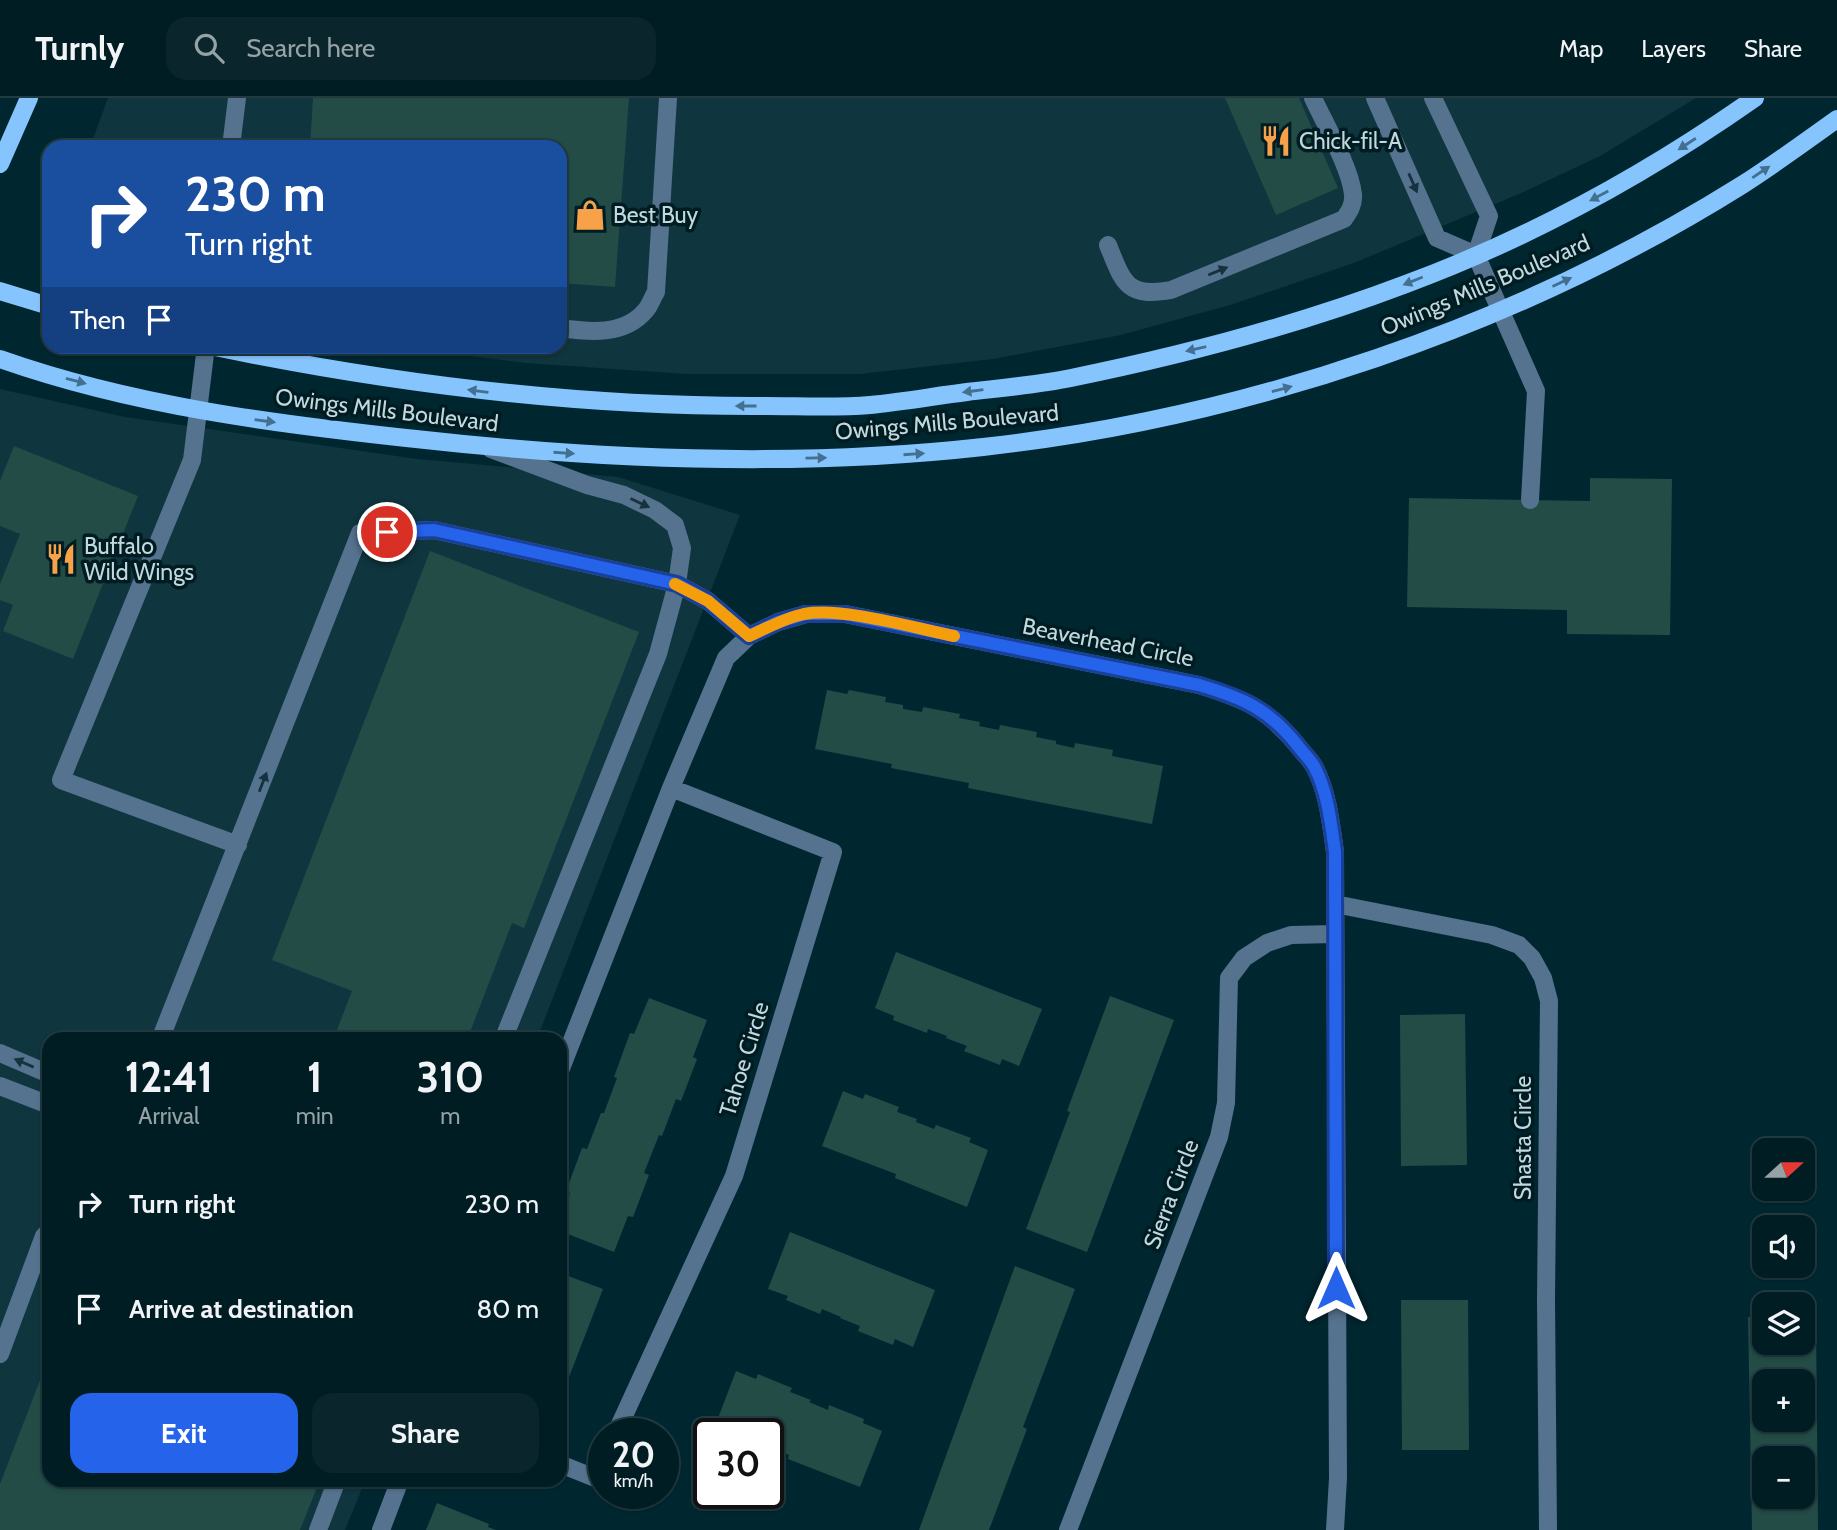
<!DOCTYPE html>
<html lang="en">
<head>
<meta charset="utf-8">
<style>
	:root { --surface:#001d24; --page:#0a262c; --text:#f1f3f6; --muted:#95a2a6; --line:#223b41; --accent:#2563eb }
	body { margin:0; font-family:Cabin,sans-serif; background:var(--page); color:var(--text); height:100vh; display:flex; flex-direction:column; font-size:26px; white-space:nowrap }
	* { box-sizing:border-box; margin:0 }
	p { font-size:23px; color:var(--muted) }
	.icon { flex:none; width:38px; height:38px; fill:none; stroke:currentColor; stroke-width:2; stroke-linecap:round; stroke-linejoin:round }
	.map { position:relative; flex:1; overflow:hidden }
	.panel { position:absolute; left:42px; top:934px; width:525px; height:455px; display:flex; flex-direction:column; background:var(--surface); border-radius:21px; box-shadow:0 2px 5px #0004,0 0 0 2px var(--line) }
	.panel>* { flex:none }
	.top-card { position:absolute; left:42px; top:42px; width:525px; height:214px; border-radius:21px; box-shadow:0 2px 5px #0004,0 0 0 2px var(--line); background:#1a4fa0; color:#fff; overflow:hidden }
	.needle { width:46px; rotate:69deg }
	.fabs { position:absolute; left:1752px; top:1040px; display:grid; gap:14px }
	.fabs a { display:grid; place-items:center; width:63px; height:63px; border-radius:14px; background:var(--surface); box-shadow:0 2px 5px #0004,0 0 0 2px var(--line); font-size:35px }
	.speed { position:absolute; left:588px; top:1320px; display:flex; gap:14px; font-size:35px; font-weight:700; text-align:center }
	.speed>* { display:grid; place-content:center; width:91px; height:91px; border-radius:50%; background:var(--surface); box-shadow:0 2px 5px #0004,0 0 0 2px var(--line); line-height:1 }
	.speed small { font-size:18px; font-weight:400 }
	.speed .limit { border:4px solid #111; border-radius:10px; background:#fff; color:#111 }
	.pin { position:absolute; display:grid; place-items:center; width:60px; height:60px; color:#fff; margin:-30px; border:4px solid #fff; border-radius:50%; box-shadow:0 2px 7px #0007 }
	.me { position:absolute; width:77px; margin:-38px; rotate:0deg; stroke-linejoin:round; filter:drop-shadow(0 0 5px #0008) }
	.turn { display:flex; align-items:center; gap:24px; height:147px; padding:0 28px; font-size:32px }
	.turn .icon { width:91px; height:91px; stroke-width:2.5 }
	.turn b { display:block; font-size:49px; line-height:60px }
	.then { display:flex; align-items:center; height:66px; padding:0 28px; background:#0003; gap:14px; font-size:26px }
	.eta { display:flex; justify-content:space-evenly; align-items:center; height:119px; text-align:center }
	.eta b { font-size:42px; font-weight:700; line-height:49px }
	.button { display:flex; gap:14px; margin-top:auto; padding:14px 28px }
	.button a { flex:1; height:80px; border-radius:21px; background:var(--accent); color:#fff; font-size:28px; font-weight:700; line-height:80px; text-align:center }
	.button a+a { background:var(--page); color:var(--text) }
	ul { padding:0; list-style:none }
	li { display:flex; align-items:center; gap:21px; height:105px; padding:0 28px }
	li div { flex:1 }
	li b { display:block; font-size:26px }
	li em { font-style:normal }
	header { display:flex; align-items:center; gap:42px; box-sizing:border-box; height:98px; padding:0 35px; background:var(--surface); border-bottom:2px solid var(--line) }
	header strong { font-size:33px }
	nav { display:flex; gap:38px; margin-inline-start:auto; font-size:24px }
	.search { width:490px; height:63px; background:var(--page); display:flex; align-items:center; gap:18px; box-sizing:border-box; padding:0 24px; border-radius:21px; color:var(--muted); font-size:26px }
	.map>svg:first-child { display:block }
</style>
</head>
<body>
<header>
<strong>Turnly</strong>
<div class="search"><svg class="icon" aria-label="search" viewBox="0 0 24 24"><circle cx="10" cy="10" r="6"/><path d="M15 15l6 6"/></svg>Search here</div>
<nav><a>Map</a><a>Layers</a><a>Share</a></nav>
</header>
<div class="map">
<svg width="1837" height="1432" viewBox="0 0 1837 1432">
	<rect width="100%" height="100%" fill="#002730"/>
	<path fill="#0f353e" d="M108 0H1696L1600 58 1519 96 1354 165 1230 207 1121 237 993 261 860 276H687L526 265 398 249 560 248V49H90Z
		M0 291 125 319 417 361 618 379 740 417 537 941 49 942V1382L365 1383 345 1432H0Z"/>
	<path fill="#234c47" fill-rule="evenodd" d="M313 0H629L615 189 560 185V49H310Z
		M1225 0H1299L1338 90 1276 117Z
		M14 348 138 398 73 561 3 533 13 507 0 502V486L20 436 0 428V383Z
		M1590 380 1672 381 1670 537 1567 536V512L1407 509 1409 400 1590 403Z
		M430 453 639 534 524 830 512 825 467 942H333L352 893 272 862Z
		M827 592 847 596 849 592 886 599 885 604 903 607V611L922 614 923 609 960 616 959 620 980 624 979 628 999 632 1000 627 1037 634 1036 639 1056 643V646L1074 650 1075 645 1113 652 1112 658 1163 668 1152 726 968 690 969 685 891 670 892 666 815 651Z
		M896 854 1042 911 1019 968 1002 961 1000 967 964 953 967 948 946 940 947 938 928 931 927 935 893 922 894 918 875 910Z
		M1110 898 1174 922 1087 1154 1026 1131 1070 1014 1067 1013Z
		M649 900 707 922 693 959 697 961 681 1003 676 1001 662 1038 659 1037 644 1075 649 1077 633 1119 628 1118 614 1154 560 1133V1121L570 1095 566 1093 582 1050 587 1051 601 1015H604L617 980 614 979 630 935 634 936Z
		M1465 916 1467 1067 1401 1068 1400 917Z
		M843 993 863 1001 865 996 899 1009 897 1014 917 1021 916 1024 934 1031 936 1027 971 1040 969 1044 988 1052 967 1109 895 1080 896 1076 822 1048Z
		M790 1134 935 1192 913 1249 895 1241 893 1247 858 1233 860 1228 840 1220 841 1219 822 1211 820 1216 786 1202 788 1198 768 1191Z
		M1015 1168 1075 1191 1023 1329 1027 1331 989 1432H919Z
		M560 1175 603 1191 564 1292 560 1290Z
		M1401 1202H1468L1469 1352H1402Z
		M1748 1219H1764V1244H1802V1219H1816L1818 1432H1752ZM1764 1283H1802V1321H1764ZM1764 1360H1802V1398H1764Z
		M49 1259V1382H320L300 1432H0V1386Z
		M736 1273 756 1281 758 1276 792 1290 790 1294 811 1302 809 1304 828 1312 829 1307 864 1321 863 1325 882 1333 860 1389 788 1361 789 1357 768 1348V1335H734L715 1328Z
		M437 1405 489 1426 488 1429 496 1432H426Z"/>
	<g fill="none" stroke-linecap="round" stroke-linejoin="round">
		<path stroke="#55728e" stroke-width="18" d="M1375 0 1437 140 1476 157
			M1433 0 1489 118 1476 157 1536 293 1530 402
			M231 49 237 0
			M1108 147C1123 184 1126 200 1171 192L1344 121C1349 114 1354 107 1353 96 1350 69 1325 26 1313 0
			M560 230C588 234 624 238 645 213 650 208 652 200 656 194L668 0
			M206 248 192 362 61 682 238 747
			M491 351 587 387 624 397 655 412 675 427 682 450 677 486 658 556 503 942
			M1335 806 1492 837 1519 847 1532 860 1543 880 1549 903 1546 1201 1548 1432
			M160 942 360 435 434 432 677 486 708 503 749 538
			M0 955 49 976
			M560 973 671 690 726 560 749 538 778 524 806 516H845L1199 587C1244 601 1267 610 1298 648 1303 655 1311 662 1315 670 1328 695 1331 726 1335 754L1338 1380 1335 1432
			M0 988 49 1007
			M0 1256 44 1138 49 1133
			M616 1335 734 1078 833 754 671 690
			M560 1366 595 1380 604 1361
			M318 1432 337 1382
			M381 1432 400 1382
			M1068 1432 1219 1039 1226 1005 1229 880 1244 860 1267 845 1291 837 1334 836"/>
		<path stroke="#86c4fe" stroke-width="18" d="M0 66 29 0
			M0 193 49 208
			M210 248C393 286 578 309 765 308 800 308 836 310 870 307 902 304 935 298 967 294 1001 290 1037 287 1071 280 1184 257 1298 227 1406 186 1530 140 1647 76 1755 0
			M0 261C133 308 276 326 416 341 603 362 795 370 983 349 1246 320 1517 228 1742 87 1775 66 1806 43 1837 21"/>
	</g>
	<defs><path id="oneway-solid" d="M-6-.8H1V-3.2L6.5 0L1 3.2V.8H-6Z" transform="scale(1.75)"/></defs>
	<g fill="#437090">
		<use href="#oneway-solid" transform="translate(1687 46) rotate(147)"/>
		<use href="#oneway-solid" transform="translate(1761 74) rotate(-34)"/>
		<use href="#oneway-solid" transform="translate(1599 98) rotate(152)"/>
		<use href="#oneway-solid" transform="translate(1413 183) rotate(158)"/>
		<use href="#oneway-solid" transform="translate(1562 184) rotate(-25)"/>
		<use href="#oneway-solid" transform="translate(1196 251) rotate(167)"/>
		<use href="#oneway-solid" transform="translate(76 283) rotate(15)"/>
		<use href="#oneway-solid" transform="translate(1282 291) rotate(-15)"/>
		<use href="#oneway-solid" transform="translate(478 293) rotate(-173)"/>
		<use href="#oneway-solid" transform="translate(973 293) rotate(172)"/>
		<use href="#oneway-solid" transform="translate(746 308) rotate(180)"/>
		<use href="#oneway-solid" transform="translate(265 323) rotate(8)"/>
		<use href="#oneway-solid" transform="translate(564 355) rotate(4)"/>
		<use href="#oneway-solid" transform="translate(914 356) rotate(-4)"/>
		<use href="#oneway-solid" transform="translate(816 360) rotate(-1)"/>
	</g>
	<g fill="#15323e">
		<use href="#oneway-solid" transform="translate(1413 85) rotate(66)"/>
		<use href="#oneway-solid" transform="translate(1218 173) rotate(-22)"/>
		<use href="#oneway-solid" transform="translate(640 405) rotate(25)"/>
		<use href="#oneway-solid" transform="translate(263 684) rotate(-69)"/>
		<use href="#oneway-solid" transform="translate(24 965) rotate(-157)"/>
	</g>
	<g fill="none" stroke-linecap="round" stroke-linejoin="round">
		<defs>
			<path id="route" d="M387 434 434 432 677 486 708 503 749 538 778 524 806 516H845L1199 587C1243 600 1269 611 1298 648 1303 655 1311 662 1315 670 1328 695 1331 726 1335 754L1336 1190"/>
		</defs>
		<use href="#route" stroke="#184099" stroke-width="18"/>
		<use href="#route" stroke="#2563eb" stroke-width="12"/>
		<path stroke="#f59e0b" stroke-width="12" d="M675 486 708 503 749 538C767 530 785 520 804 516 842 509 915 530 954 538"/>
	</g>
	<defs>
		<symbol id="restaurant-bare" viewBox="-9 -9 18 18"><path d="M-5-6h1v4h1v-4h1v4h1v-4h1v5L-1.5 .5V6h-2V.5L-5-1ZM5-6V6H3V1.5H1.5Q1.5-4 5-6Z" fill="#f7a149" stroke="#001c23" stroke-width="2.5" paint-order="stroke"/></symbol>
		<symbol id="shop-bare" viewBox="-9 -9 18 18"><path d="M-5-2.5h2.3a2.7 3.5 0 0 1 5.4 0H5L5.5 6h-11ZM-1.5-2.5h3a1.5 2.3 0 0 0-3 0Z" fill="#f7a149" stroke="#001c23" stroke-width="2.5" paint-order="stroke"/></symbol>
	</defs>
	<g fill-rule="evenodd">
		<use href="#restaurant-bare" x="1254" y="21" width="44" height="44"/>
		<use href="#shop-bare" x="568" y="95" width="44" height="44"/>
		<use href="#restaurant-bare" x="39" y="439" width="44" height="44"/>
	</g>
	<g text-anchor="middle" stroke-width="7" stroke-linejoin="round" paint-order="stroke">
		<g font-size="23" fill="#c3d8dd" stroke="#001c23" text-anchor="start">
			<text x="1299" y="51">Chick-fil-A</text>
			<text x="613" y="125">Best Buy</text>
			<text x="84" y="456">Buffalo<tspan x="84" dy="26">Wild Wings</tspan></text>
		</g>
		<g font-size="23" fill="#c3d8dd" stroke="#001c23">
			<text transform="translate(1485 187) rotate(-23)" y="8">Owings Mills Boulevard</text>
			<text transform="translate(387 312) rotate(7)" y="8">Owings Mills Boulevard</text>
			<text transform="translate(947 324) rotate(-5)" y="8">Owings Mills Boulevard</text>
			<text transform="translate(1108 544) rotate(11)" y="8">Beaverhead Circle</text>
			<text transform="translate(744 961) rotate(-73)" y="8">Tahoe Circle</text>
			<text transform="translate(1523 1040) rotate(-90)" y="8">Shasta Circle</text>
			<text transform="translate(1171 1096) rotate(-69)" y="8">Sierra Circle</text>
		</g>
	</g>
</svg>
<div class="fabs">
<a><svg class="needle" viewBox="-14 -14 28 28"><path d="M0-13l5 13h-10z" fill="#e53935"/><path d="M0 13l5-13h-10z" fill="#95a2a6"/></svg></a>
<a><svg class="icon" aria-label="sound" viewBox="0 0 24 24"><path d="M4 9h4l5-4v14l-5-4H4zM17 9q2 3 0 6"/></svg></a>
<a><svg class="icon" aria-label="layers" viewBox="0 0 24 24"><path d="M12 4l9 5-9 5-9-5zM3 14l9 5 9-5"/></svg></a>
<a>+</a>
<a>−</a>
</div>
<div class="speed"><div>20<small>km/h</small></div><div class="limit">30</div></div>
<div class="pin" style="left:387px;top:434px;background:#d93025"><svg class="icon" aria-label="arrive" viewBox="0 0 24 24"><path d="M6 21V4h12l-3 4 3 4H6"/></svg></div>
<svg class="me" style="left:1336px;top:1190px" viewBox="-20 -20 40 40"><path d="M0-17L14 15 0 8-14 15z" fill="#2563eb" stroke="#fff" stroke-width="4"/></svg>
<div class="top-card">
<div class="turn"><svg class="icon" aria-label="right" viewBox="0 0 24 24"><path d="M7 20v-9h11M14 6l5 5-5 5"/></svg><div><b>230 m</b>Turn right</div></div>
<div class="then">Then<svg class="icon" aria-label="arrive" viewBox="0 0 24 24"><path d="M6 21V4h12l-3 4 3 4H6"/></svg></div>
</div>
<section class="panel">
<div class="eta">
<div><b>12:41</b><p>Arrival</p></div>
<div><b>1</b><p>min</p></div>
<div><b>310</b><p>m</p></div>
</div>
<ul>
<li><svg class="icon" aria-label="right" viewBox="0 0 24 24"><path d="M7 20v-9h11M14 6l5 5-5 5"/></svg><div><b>Turn right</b></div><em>230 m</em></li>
<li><svg class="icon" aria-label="arrive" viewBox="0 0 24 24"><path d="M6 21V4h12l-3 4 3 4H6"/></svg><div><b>Arrive at destination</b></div><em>80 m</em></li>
</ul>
<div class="button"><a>Exit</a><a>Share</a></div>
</section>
</div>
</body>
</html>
